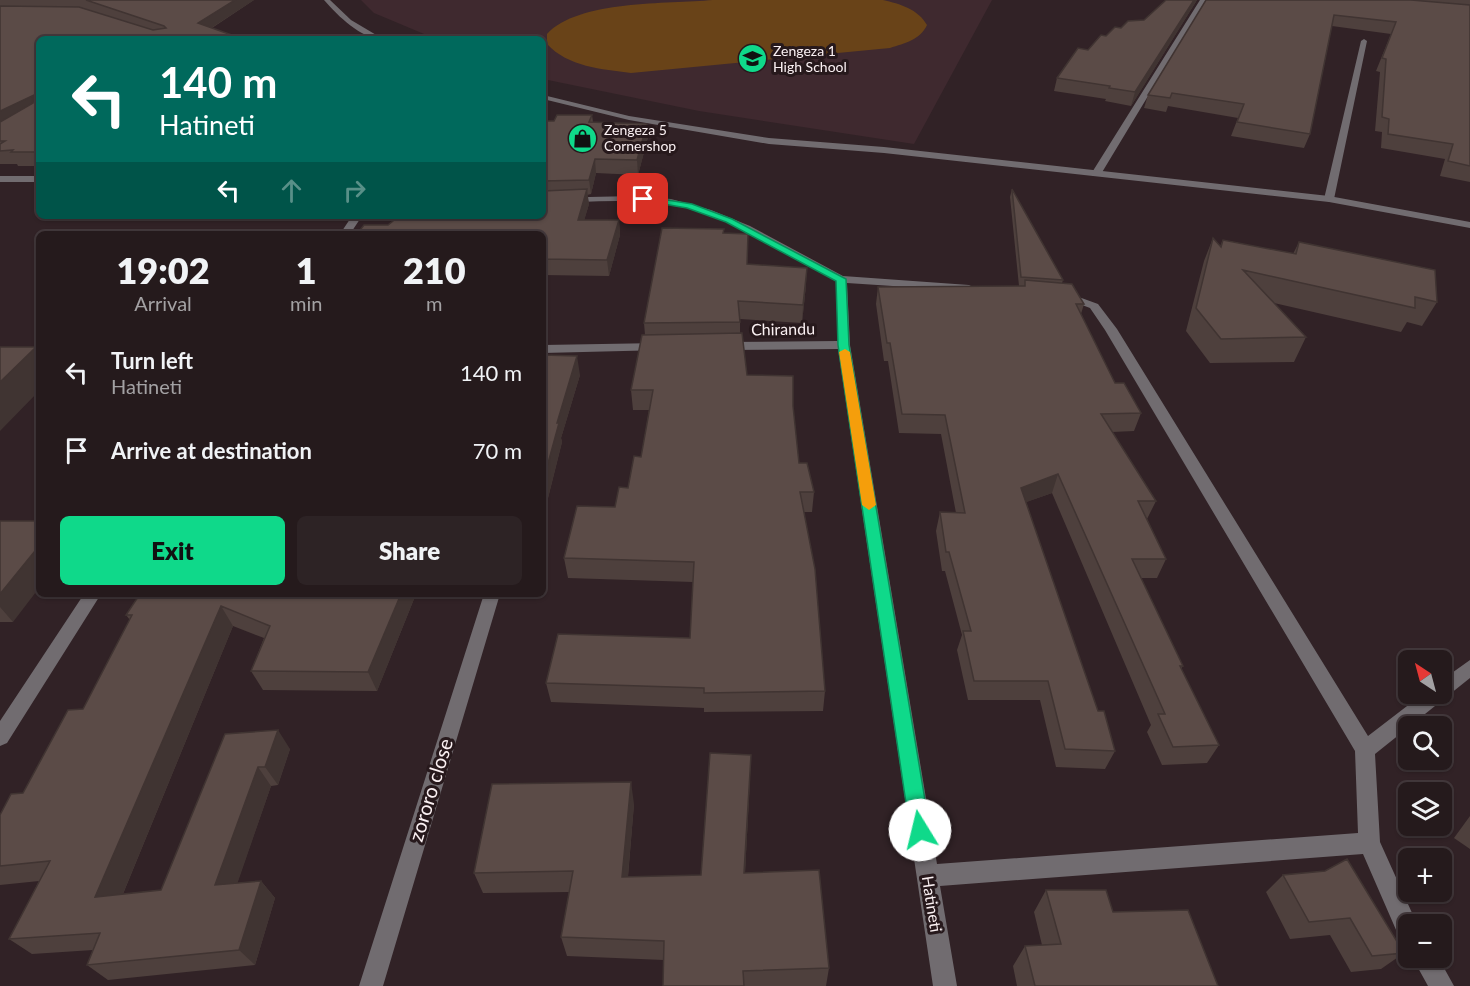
<!DOCTYPE html>
<html lang="en">
<head>
<meta charset="utf-8">
<style>
	:root { --surface:#251a1c; --page:#2d2325; --text:#f1f3f6; --muted:#a3a1a3; --line:#42383b; --accent:#0fd98a }
	body { margin:0; font-family:Lato,sans-serif; background:var(--page); color:var(--text); height:100vh; display:flex; flex-direction:column; font-size:22px; white-space:nowrap }
	* { box-sizing:border-box; margin:0 }
	p { font-size:20px; color:var(--muted) }
	.icon { flex:none; width:33px; height:33px; fill:none; stroke:currentColor; stroke-width:2; stroke-linecap:round; stroke-linejoin:round }
	.map { position:relative; flex:1; overflow:hidden }
	.panel { position:absolute; left:36px; top:231px; width:510px; height:366px; display:flex; flex-direction:column; background:var(--surface); border-radius:9px; box-shadow:0 2px 4px #0004,0 0 0 2px var(--line) }
	.panel>* { flex:none }
	.banner { position:absolute; left:36px; top:36px; width:510px; height:183px; border-radius:9px; box-shadow:0 2px 4px #0004,0 0 0 2px var(--line); background:#00695c; color:#fff; overflow:hidden }
	.needle { width:39px; rotate:324deg }
	.controls { position:absolute; left:1398px; top:650px; display:grid; gap:12px }
	.controls a { display:grid; place-items:center; width:54px; height:54px; border-radius:9px; background:var(--surface); box-shadow:0 2px 4px #0004,0 0 0 2px var(--line); font-size:30px }
	.pin { position:absolute; display:grid; place-items:center; width:51px; height:51px; color:#fff; margin:-26px; border-radius:12px; box-shadow:0 3px 9px #0006 }
	.me { position:absolute; width:66px; margin:-33px; rotate:351deg; stroke-linejoin:round; filter:drop-shadow(0 0 4px #0008) }
	.turn { display:flex; align-items:center; gap:21px; height:126px; padding:0 24px; font-size:27px }
	.turn .icon { width:78px; height:78px; stroke-width:2.5 }
	.turn b { display:block; font-size:42px; line-height:51px }
	.lanes { display:flex; align-items:center; height:57px; padding:0 24px; background:#0003; justify-content:center; gap:30px; direction:ltr }
	.lanes .off { opacity:.35 }
	.eta { display:flex; justify-content:space-evenly; align-items:center; height:102px; text-align:center }
	.eta b { font-size:36px; font-weight:800; line-height:42px }
	.cta { display:flex; gap:12px; margin-top:auto; padding:12px 24px }
	.cta a { flex:1; height:69px; border-radius:9px; background:var(--accent); color:#111; font-size:24px; font-weight:800; line-height:69px; text-align:center }
	.cta a+a { background:var(--page); color:var(--text) }
	ul { padding:0; list-style:none }
	li { display:flex; align-items:center; gap:18px; height:78px; padding:0 24px }
	li div { flex:1 }
	li b { display:block; font-size:22px }
	li em { font-style:normal }
	.map>svg:first-child { display:block }
</style>
</head>
<body>
<div class="map">
<svg width="1470" height="986" viewBox="0 0 1470 986">
	<rect width="100%" height="100%" fill="#312226"/>
	<path fill="#3f292f" d="M361 0H992L914 144 699 111 543 79V39H436L374 13Z"/>
	<path fill="#694318" d="M713 0H883C900 4 918 9 927 25 920 40 905 43 890 48L631 73C602 69 568 67 547 44V34C578 0 668 4 713 0Z"/>
	<g fill="none" stroke-linecap="round" stroke-linejoin="round">
		<path fill="#716c70" fill-rule="evenodd" d="M1200 0H1206L1101 174 1093 176 1091 174Z
			M1364 39 1367 41 1334 199 1329 202 1324 199 1361 41Z
			M0 176H39V182H0Z
			M635 196 671 199 711 210 750 226 843 276 969 285 975 288 969 291 847 283 850 345 937 864 1358 833 1355 751 1105 330 1090 308 1061 297 1059 295 1065 292 1098 304 1117 329 1368 736 1424 693H1442V680L1470 660V678L1375 754 1380 842 1417 924H1408V942L1400 939 1363 854 940 886 957 986H933L838 349 723 350 717 346 723 342 838 341 836 281C787 255 739 222 686 208 640 197 590 202 543 204V198Z
			M352 216H362L350 234H340Z
			M660 343 664 344 666 347 664 350 543 353V345Z
			M84 594H101L7 743 0 746V721Z
			M484 594H500L383 986H359Z
			M1412 957H1438L1454 986H1428Z"/>
		<path fill="#716c70" fill-rule="evenodd" d="M324 0H330L351 20 383 39C361 39 338 16 324 0Z
			M543 95 629 116 769 138 884 147 1329 196 1470 222V228L1329 202 884 153 769 144 629 120 543 99Z"/>
	</g>
	<path fill="#4e403d" d="M0 0H254L212 28 39 39V166H18L17 164H0Z
		M1166 0H1197L1131 106 1105 101 1106 99 1054 91 1057 78 1088 50 1106 36 1121 28 1144 20Z
		M1206 0H1470V182L1440 176 1445 159 1381 148 1382 132 1375 131 1380 72 1376 71 1391 34 1332 26 1310 134 1304 148 1231 136 1238 118 1168 106 1166 112 1144 108 1148 95Z
		M592 115 593 122 647 124 648 137 638 175 596 173 591 194 587 195 589 204 584 220H619L620 235 609 276 543 275V234L388 225 543 216V121H554Z
		M1012 189 1063 280 1062 283 1084 304 1081 314 1115 383 1141 413 1134 431 1112 432 1156 501 1147 519 1166 559 1157 578H1141L1183 666 1181 669 1219 745 1207 763 1162 765 1147 732 1151 725 1052 493 1026 502 1098 711 1115 751 1105 769 1056 767 1040 700H968L957 650 962 635 945 571H942L936 531 940 512 956 513 941 434 899 433 888 361H884L876 304 878 287 1019 286 1010 197Z
		M724 233 747 264 806 285 802 323 740 319V333L747 375 793 406 799 463 814 492 812 512H804L825 691 823 711 704 712V708L551 702 546 683 690 638 693 582 568 578 564 558 615 507 628 488 641 457 649 410H633L631 390 645 335 644 323Z
		M1213 238 1220 246 1223 240 1293 254 1299 242 1437 302 1422 326 1407 322 1401 332 1274 303 1306 337 1294 362 1210 363 1186 331 1204 261Z
		M543 355 580 375 561 438 562 442 548 498H543Z
		M0 521 13 622H0Z
		M140 594H416L377 691 263 690 251 671 264 638 233 626 123 894 161 890 225 734 290 749 278 785 271 786 237 883 261 881 275 898 255 965 108 980 87 965 93 950 32 954 9 939 39 881 0 885V815L23 793 83 709 130 620 126 615Z
		M750 777 745 873 829 968 826 986H663L664 960 567 956 561 937 569 892 483 893 474 873 634 804 628 877 701 875Z
		M1470 816V849L1454 838Z
		M1283 875 1404 953 1381 969 1351 972 1330 935 1290 939 1266 892Z
		M1046 890 1113 912 1218 986H1017L1013 966 1025 946 1042 945 1034 912Z"/>
	<path fill="#403432" d="M235 0H254L202 34 198 23Z
		M1194 0H1197L1131 106 1135 92Z
		M34 95 39 104 0 128V111Z
		M647 124 648 137 638 175 637 160Z
		M595 159 596 173 591 194 589 180Z
		M587 189 589 204 580 235 578 220Z
		M619 220 620 235 609 276 607 260Z
		M807 268 806 285 802 323 803 305Z
		M36 347 39 352V391L0 431V382Z
		M577 356 580 375 561 438 562 442 548 498 544 478 557 423Z
		M1058 474 1052 493 1015 506 1021 488Z
		M39 546V588L13 622 0 607V594Z
		M401 594H416L377 691 368 672Z
		M221 606 233 626 115 913 95 897Z
		M278 730 290 749 278 785 265 767Z
		M751 755 750 777 744 893V873Z
		M258 767 271 786 231 902 215 885Z
		M631 782 634 804 626 898 622 877Z
		M261 881 275 898 255 965 239 950Z"/>
	<path fill="#5b4b47" stroke="#403432" stroke-width="1.5" d="M86 0H235L198 23 243 39H39V152H11L13 150 0 151V144L5 141H0V122L33 103 34 95 0 111V6L79 7 153 30 166 28 164 26Z
		M1166 0H1194L1135 92 1109 88 1110 86 1057 78 1078 48 1088 50 1101 35 1106 36 1115 27 1121 28 1128 21 1144 20Z
		M1206 0H1411L1470 5V166L1448 161 1453 144 1388 134 1389 119 1382 117 1386 59 1382 58 1396 22 1334 15 1310 134 1237 122 1244 104 1172 93 1170 98 1148 95Z
		M557 115H592L589 122 647 124 637 160 595 159 589 180 543 181V121H554Z
		M587 189 578 220H619L607 260 543 259V234H357L364 225H388L393 221 396 216H543V191Z
		M1012 189 1063 280 1021 277Z
		M662 228 724 229 723 233 748 234 747 264 807 268 803 305 738 301 740 322 644 323Z
		M1213 238 1221 247 1223 240 1296 254 1299 242 1435 270 1437 302 1415 297V308L1243 270 1306 337 1221 339 1196 308Z
		M1025 280 1072 284 1084 304H1076L1115 383H1124L1141 413 1101 414 1156 501H1138L1166 559H1132L1183 666H1180L1219 745 1173 747 1158 714H1165L1058 474 1021 488 1098 711H1104L1115 751 1065 749 1048 681H974L963 631H971L949 552H946L940 512 965 513 945 415 902 414 890 343H887L878 287 1025 286Z
		M742 333 747 375 793 376V406L799 463H807L814 492H800L815 569 825 691 704 693V688L546 683 558 634 690 638 694 562 564 558 577 506 615 507 619 487 628 488 634 456 641 457 653 390H631L642 335Z
		M0 347H36L0 382Z
		M543 355 577 356 557 423H559L544 478H543Z
		M0 521H39V546L0 594Z
		M140 594H401L368 672 251 671 270 626 221 606 95 897 161 890 225 734 278 730 265 767H258L215 885 261 881 239 950 87 965 100 933 9 939 50 861 0 866V815L11 794 23 793 68 710 83 709 132 615H126Z
		M710 753 751 755 744 873 819 870 829 968 743 971 744 986H663L664 941 561 937 573 871 474 873 492 784 631 782 622 877 701 875Z
		M1347 859 1404 953 1372 956 1350 918 1309 922 1283 875 1325 871Z
		M1046 890H1106L1113 912 1188 910 1218 986H1035L1025 946 1061 944Z"/>
	<path fill="#0fd98a" stroke="#0a8d5a" stroke-width="1.5" d="M643 196 692 204 732 219 846 279 849 345 930 830 927 836 920 839 913 836 910 830 838 345 836 281 726 222 687 208 640 200V197Z"/>
	<path fill="#f59e0b" d="M845 349 850 352 876 505 869 510 862 505 839 352Z"/>
	<defs>
		<symbol id="school-disc" viewBox="-11 -11 22 22"><circle r="9.5" fill="#0fd98a" stroke="#27191c"/><path d="M0-5L7-2L0 1L-7-2ZM-4 1L0 2.5L4 1V4Q0 6-4 4Z" fill="#111"/></symbol>
		<symbol id="shop-disc" viewBox="-11 -11 22 22"><circle r="9.5" fill="#0fd98a" stroke="#27191c"/><path d="M-5-2.5h2.3a2.7 3.5 0 0 1 5.4 0H5L5.5 6h-11ZM-1.5-2.5h3a1.5 2.3 0 0 0-3 0Z" fill="#111"/></symbol>
	</defs>
	<g fill-rule="evenodd">
		<use href="#school-disc" x="736" y="42" width="33" height="33"/>
		<use href="#shop-disc" x="566" y="122" width="33" height="33"/>
	</g>
	<g text-anchor="middle" stroke-width="6" stroke-linejoin="round" paint-order="stroke">
		<g font-size="14" fill="#fbf1f3" stroke="#27191c" text-anchor="start">
			<text x="773" y="56">Zengeza 1<tspan x="773" dy="16">High School</tspan></text>
			<text x="604" y="135">Zengeza 5<tspan x="604" dy="16">Cornershop</tspan></text>
		</g>
		<g font-size="16" fill="#fbf1f3" stroke="#27191c">
			<text transform="translate(783 329) rotate(-1)" y="6">Chirandu</text>
			<text transform="translate(932 904) rotate(81)" y="6">Hatineti</text>
		</g>
		<g font-size="20" fill="#fbf1f3" stroke="#27191c">
			<text transform="translate(431 790) rotate(-73)" y="7">zororo close</text>
		</g>
	</g>
</svg>
<div class="controls">
<a><svg class="needle" viewBox="-14 -14 28 28"><path d="M0-13l5 13h-10z" fill="#e53935"/><path d="M0 13l5-13h-10z" fill="#a3a1a3"/></svg></a>
<a><svg class="icon" aria-label="search" viewBox="0 0 24 24"><circle cx="10" cy="10" r="6"/><path d="M15 15l6 6"/></svg></a>
<a><svg class="icon" aria-label="layers" viewBox="0 0 24 24"><path d="M12 4l9 5-9 5-9-5zM3 14l9 5 9-5"/></svg></a>
<a>+</a>
<a>−</a>
</div>
<div class="pin" style="left:643px;top:199px;background:#d93025"><svg class="icon" aria-label="arrive" viewBox="0 0 24 24"><path d="M6 21V4h12l-3 4 3 4H6"/></svg></div>
<svg class="me" style="left:920px;top:830px" viewBox="-20 -20 40 40"><circle r="19" fill="#fff"/><path d="M0-13L10 11 0 6-10 11z" fill="#0fd98a"/></svg>
<div class="banner">
<div class="turn"><svg class="icon" aria-label="left" viewBox="0 0 24 24"><path d="M17 20v-9H6M10 6l-5 5 5 5"/></svg><div><b>140 m</b>Hatineti</div></div>
<div class="lanes"><svg class="icon" aria-label="left" viewBox="0 0 24 24"><path d="M17 20v-9H6M10 6l-5 5 5 5"/></svg><svg class="icon off" aria-label="ahead" viewBox="0 0 24 24"><path d="M12 20V5M6 11l6-6 6 6"/></svg><svg class="icon off" aria-label="right" viewBox="0 0 24 24"><path d="M7 20v-9h11M14 6l5 5-5 5"/></svg></div>
</div>
<section class="panel">
<div class="eta">
<div><b>19:02</b><p>Arrival</p></div>
<div><b>1</b><p>min</p></div>
<div><b>210</b><p>m</p></div>
</div>
<ul>
<li><svg class="icon" aria-label="left" viewBox="0 0 24 24"><path d="M17 20v-9H6M10 6l-5 5 5 5"/></svg><div><b>Turn left</b><p>Hatineti</p></div><em>140 m</em></li>
<li><svg class="icon" aria-label="arrive" viewBox="0 0 24 24"><path d="M6 21V4h12l-3 4 3 4H6"/></svg><div><b>Arrive at destination</b></div><em>70 m</em></li>
</ul>
<div class="cta"><a>Exit</a><a>Share</a></div>
</section>
</div>
</body>
</html>
